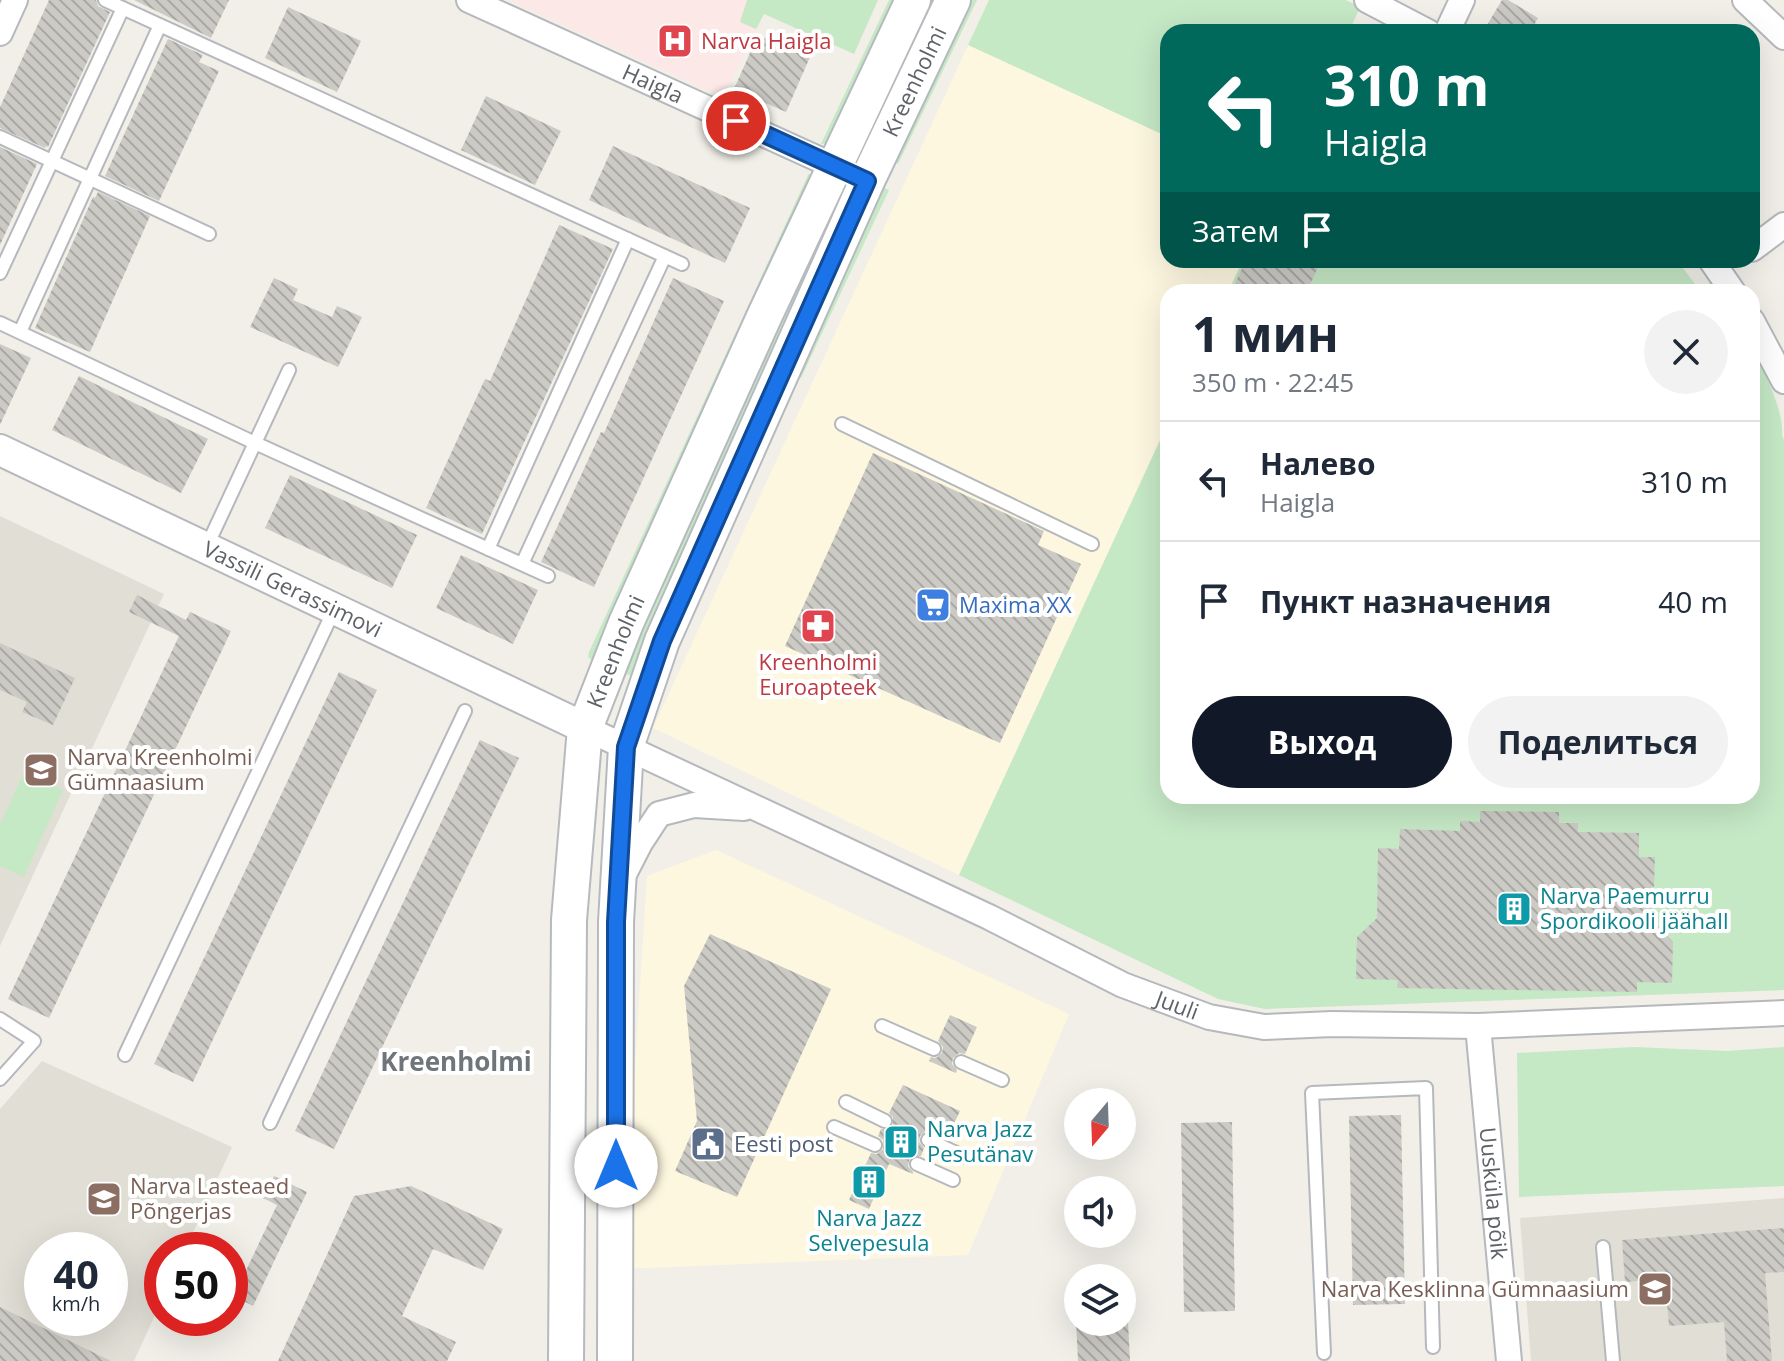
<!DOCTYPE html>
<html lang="ru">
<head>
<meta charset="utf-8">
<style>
	:root { --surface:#fff; --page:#f2f2f3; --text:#1f2937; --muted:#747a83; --line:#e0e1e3; --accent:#111827 }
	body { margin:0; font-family:"Open Sans",sans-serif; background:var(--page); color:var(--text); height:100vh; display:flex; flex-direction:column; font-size:30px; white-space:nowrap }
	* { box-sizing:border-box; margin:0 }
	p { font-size:26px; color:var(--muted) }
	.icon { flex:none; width:44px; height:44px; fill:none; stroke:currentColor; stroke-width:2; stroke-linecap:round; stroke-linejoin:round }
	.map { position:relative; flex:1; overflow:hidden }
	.details { position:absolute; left:1160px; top:284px; width:600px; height:520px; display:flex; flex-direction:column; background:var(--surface); border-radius:24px; box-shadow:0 8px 32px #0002 }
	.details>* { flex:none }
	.hud { position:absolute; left:1160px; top:24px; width:600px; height:244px; border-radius:24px; box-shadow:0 8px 32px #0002; background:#00695c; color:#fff; overflow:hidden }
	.needle { width:52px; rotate:199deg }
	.fabs { position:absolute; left:1064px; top:1088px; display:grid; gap:16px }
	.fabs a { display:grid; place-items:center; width:72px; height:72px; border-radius:50%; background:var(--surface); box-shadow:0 8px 32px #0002; font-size:40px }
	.speed { position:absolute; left:24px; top:1232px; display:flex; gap:16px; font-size:40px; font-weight:700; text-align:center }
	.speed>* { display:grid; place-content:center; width:104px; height:104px; border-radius:50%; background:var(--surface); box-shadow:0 8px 32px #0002; line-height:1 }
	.speed small { font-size:20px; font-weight:400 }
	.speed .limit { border:12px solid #d22; background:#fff; color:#111 }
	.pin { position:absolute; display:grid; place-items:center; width:68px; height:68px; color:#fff; margin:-34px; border:4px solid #fff; border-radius:50%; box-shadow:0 2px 8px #0007 }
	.me { position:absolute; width:88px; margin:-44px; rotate:0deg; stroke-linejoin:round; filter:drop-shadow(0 0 6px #0008) }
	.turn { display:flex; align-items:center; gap:28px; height:168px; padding:0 32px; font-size:36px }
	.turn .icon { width:104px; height:104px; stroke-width:2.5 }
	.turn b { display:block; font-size:56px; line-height:68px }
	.then { display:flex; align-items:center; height:76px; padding:0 32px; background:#0003; gap:16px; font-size:30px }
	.round { display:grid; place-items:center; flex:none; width:84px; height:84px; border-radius:42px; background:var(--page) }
	.overview { display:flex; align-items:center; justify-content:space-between; height:136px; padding:0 32px }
	h1 { font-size:48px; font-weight:700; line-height:60px }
	.action { display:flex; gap:16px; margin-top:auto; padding:16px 32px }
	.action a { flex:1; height:92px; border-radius:48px; background:var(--accent); color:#fff; font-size:32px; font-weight:700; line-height:92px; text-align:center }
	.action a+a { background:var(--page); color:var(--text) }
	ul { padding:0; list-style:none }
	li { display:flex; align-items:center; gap:24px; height:120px; padding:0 32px; border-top:2px solid var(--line) }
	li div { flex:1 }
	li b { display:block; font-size:30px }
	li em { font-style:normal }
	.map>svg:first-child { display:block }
</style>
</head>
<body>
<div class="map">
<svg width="1784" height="1361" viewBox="0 0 1784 1361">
	<defs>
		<pattern id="building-back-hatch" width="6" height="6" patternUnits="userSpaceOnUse" patternTransform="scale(2)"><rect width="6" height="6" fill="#cccac5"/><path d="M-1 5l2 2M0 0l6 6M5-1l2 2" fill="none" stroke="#a9a8a4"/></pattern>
	</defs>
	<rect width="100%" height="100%" fill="#f1efe8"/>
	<path fill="#fef7e0" d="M989 0 1348 32H1168V260H1243L1228 292H1168V423L959 875 653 728Z
		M716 850 1069 1014 968 1255 622 1269 647 876Z"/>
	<path fill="#e1ded6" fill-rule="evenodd" d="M0 516 164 594 0 946Z
		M42 1061 232 1147 185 1250H162V1300L134 1361H0V1109ZM42 1250H110V1318H42Z
		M1784 1198V1361H1531L1520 1218Z"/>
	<path fill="#fce8e6" d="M509 0H878L854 54 764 14 723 97Z"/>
	<path fill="#c5e8c5" d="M747 0H878L854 54 764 14 756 29 740 22Z
		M889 0H901L831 143 821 144Z
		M966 0H977L898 164 891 157Z
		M989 0H1346L1360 7 1352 25 1365 32H1168V137L968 45Z
		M809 173 812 178 593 661 588 657 589 652Z
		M880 186 889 190 801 378 794 371Z
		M839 189 848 193 645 637 632 676 620 672Z
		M1243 260H1677L1701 292H1228Z
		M1755 351C1765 374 1784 411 1782 435L1784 440V990L1265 1009 1218 999 959 875 1168 423V796H1752V353Z
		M24 772 63 790 24 877 0 866V825Z
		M1634 1047 1727 1051 1784 1047V1186L1519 1197 1517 1053Z"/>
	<path fill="url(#building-back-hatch)" d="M49 0H96L98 6 110 12 48 147 46 146 45 148 0 128V107Z
		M134 0H229L211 38Z
		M1502 0H1508L1538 18 1530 32H1498L1487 25Z
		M288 7 361 41 337 92 265 58Z
		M758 35 810 57 786 112 734 89Z
		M168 39 203 55 199 62 219 71 159 201 105 176Z
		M486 96 561 131 535 185 461 150Z
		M613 146 750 208 725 263 589 200Z
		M0 147 37 164 0 245Z
		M98 192 150 216 90 352 35 328 93 197 95 198Z
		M559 225 613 249 482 534 426 508 485 379 490 381Z
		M1246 260H1321L1307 292H1231Z
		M274 278 298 289 293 300 332 317 337 306 362 317 338 367 250 327Z
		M673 278 724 301 594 587 541 562 601 432 604 433Z
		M0 344 31 358 0 425Z
		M79 376 208 439 181 493 52 430Z
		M873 453 1044 531 1038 545 1081 564 1000 743 785 646Z
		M290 475 417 535 392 588 265 528Z
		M461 555 538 590 513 644 436 608Z
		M137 595 186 620 190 612 231 631 49 1018 8 999 179 636 129 612Z
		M0 643 75 678 53 725 22 712 27 702 0 690Z
		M339 672 377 690 193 1082 154 1064Z
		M480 740 519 758 334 1149 295 1131Z
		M1480 811 1559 812V823H1578V832L1639 833V857H1655L1654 887H1651L1650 919 1673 942 1672 983 1637 982V992L1397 988 1398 980 1356 979 1357 937 1377 918 1378 848 1399 849 1400 829 1460 831V821L1480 822Z
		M710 934 831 989 737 1197 675 1171 697 1121 684 986Z
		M950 1015 977 1027 965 1054 959 1053 953 1058 952 1064 957 1070 956 1073 929 1061 931 1057 936 1058 942 1053 943 1047 938 1041Z
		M903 1085 960 1111 951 1130 936 1123 931 1132 926 1131 920 1136 919 1142 924 1148 921 1156H912L909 1161 908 1166 913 1172V1174L889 1164 869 1209 849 1200 871 1153 877 1154 883 1149V1140L878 1136 881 1129H889L893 1124V1117L889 1113Z
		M1401 1115 1405 1304 1353 1305 1349 1116Z
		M1232 1122 1235 1311 1184 1312 1181 1123Z
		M274 1176 307 1192 253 1306 234 1296 277 1205 263 1198Z
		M411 1186 503 1229 483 1270 433 1249 402 1316 456 1342 447 1361H278L354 1196Z
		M1784 1228V1272L1765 1273 1772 1361H1727L1724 1322 1669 1326 1665 1279 1625 1282 1622 1240Z
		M0 1307 111 1361H0Z
		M1076 1322H1128L1130 1361H1078Z"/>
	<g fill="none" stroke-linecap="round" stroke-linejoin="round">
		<defs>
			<path id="service" d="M105 0 682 264
				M0 137 209 234
				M0 273 123 8
				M0 323 255 443 548 576
				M20 332 160 25
				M842 424 1092 544
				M206 548 289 370
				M488 549 628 239
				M522 564 665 256
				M0 1019 34 1041 0 1079
				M882 1026 934 1049
				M125 1055 334 610
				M961 1062 1002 1080
				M846 1102 885 1121
				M270 1123 465 711
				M834 1127 875 1145
				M928 1140 965 1157
				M917 1164 953 1180
				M1603 1247 1613 1361
				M1324 1353 1312 1093 1426 1088 1433 1347"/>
			<g id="minor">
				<path id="s1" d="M469 0 849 173"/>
				<path d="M1367 0 1428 32"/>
				<path d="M1745 0 1784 37"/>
				<path d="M1447 32 1462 0"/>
				<path d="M0 33 15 0"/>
				<path d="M1752 249 1784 225"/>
				<path d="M1711 260 1733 292"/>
				<path d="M1752 321 1784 381"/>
				<path id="s2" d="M585 728 989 917 1123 985 1209 1017 1264 1027 1332 1024 1478 1026 1784 1013"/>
				<path d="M622 878 640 843 659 814 694 805 744 808"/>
				<path id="s3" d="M1478 1026 1509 1361"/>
			</g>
			<g id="tertiary">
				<path id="s4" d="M0 450 585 728"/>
			</g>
			<g id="secondary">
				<path id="s5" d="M566 1361 569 920 585 728 626 623 764 317 913 0"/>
				<path id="s6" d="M615 1361 616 922 626 747 662 641 867 181 953 0"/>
			</g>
		</defs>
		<use href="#service" stroke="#b5b8bc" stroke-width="16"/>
		<use href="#minor" stroke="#b5b8bc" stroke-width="28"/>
		<use href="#tertiary" stroke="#b5b8bc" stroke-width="34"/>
		<use href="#secondary" stroke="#b6babf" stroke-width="38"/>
		<use href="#service" stroke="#fff" stroke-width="12"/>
		<use href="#minor" stroke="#fff" stroke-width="24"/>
		<use href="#tertiary" stroke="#fff" stroke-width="30"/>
		<use href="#secondary" stroke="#fff" stroke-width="34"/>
	</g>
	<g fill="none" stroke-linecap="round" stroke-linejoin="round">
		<defs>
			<path id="route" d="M616 1166V922L626 747 662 641 867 181 736 121"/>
		</defs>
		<use href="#route" stroke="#114b97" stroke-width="20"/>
		<use href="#route" stroke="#1a73e8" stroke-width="14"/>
	</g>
	<defs>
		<symbol id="hospital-square" viewBox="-11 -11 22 22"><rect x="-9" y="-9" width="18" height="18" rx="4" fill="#e0444e" stroke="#fff"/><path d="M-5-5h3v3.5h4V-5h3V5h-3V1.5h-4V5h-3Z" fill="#fff"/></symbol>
		<symbol id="supermarket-square" viewBox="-11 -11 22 22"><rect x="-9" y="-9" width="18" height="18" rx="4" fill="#3f7fe0" stroke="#fff"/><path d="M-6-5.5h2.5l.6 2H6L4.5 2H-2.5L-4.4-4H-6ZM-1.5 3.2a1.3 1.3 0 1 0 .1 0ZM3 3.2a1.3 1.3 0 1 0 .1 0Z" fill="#fff"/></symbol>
		<symbol id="pharmacy-square" viewBox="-11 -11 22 22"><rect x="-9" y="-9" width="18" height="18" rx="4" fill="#e0444e" stroke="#fff"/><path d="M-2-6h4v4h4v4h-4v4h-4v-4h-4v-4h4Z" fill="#fff"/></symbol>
		<symbol id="school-square" viewBox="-11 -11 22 22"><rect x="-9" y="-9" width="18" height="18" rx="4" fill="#8d6e63" stroke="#fff"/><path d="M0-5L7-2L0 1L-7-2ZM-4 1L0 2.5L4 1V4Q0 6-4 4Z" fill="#fff"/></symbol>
		<symbol id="building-square" viewBox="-11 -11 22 22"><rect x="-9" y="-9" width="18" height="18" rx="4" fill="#0f9aa8" stroke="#fff"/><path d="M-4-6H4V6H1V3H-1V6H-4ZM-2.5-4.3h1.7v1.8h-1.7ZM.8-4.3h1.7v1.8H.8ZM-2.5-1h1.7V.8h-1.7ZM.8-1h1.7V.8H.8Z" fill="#fff"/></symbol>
		<symbol id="civic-square" viewBox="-11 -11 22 22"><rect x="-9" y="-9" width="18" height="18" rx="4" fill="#5c6f8a" stroke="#fff"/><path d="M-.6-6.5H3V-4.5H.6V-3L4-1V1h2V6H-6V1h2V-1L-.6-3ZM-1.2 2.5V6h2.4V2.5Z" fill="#fff"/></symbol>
	</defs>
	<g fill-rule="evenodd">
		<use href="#hospital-square" x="655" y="21" width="40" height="40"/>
		<use href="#supermarket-square" x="913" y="585" width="40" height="40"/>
		<use href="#pharmacy-square" x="798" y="606" width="40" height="40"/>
		<use href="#school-square" x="21" y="750" width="40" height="40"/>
		<use href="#building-square" x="1494" y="889" width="40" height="40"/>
		<use href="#building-square" x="881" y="1122" width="40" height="40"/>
		<use href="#civic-square" x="688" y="1124" width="40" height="40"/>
		<use href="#building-square" x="849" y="1162" width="40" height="40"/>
		<use href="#school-square" x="84" y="1179" width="40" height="40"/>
		<use href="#school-square" x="1635" y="1269" width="40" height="40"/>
	</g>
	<g text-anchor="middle" stroke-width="8" stroke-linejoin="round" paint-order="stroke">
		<g font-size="22" fill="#be3a42" stroke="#fff" text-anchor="start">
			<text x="701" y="49">Narva Haigla</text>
			<text x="818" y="670" text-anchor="middle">Kreenholmi<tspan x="818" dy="25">Euroapteek</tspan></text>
		</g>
		<g font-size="22" fill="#5f6368" stroke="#fff">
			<text dy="8" stroke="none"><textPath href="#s6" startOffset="1340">Kreenholmi</textPath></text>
			<text dy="8" stroke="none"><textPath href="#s1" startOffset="202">Haigla</textPath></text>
			<text dy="8" stroke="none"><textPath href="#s4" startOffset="324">Vassili Gerassimovi</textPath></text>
			<text dy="8" stroke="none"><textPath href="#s5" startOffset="716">Kreenholmi</textPath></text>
			<text dy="8" stroke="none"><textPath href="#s2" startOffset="654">Juuli</textPath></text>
			<text dy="8" stroke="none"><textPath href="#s3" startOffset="168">Uusküla põik</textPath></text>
		</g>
		<g font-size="22" fill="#366cbe" stroke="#fff" text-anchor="start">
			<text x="959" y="613">Maxima XX</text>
		</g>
		<g font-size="22" fill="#785e54" stroke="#fff" text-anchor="start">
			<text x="67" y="765">Narva Kreenholmi<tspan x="67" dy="25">Gümnaasium</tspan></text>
			<text x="130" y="1194">Narva Lasteaed<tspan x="130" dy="25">Põngerjas</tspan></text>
			<text x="1629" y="1297" text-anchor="end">Narva Kesklinna Gümnaasium</text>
		</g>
		<g font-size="22" fill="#0d838f" stroke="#fff" text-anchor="start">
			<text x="1540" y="904">Narva Paemurru<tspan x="1540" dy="25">Spordikooli jäähall</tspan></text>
			<text x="927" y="1137">Narva Jazz<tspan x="927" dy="25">Pesutänav</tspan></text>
			<text x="869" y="1226" text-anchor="middle">Narva Jazz<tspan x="869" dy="25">Selvepesula</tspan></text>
		</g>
		<g font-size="22" fill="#4e5e75" stroke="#fff" text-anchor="start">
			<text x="734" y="1152">Eesti post</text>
		</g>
		<g font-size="26" font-weight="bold" fill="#70757a" stroke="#fff">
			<text x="456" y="1071">Kreenholmi</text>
		</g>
	</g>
</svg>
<div class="fabs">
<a><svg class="needle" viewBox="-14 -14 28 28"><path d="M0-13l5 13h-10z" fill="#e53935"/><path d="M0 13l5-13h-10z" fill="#747a83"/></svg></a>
<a><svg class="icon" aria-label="sound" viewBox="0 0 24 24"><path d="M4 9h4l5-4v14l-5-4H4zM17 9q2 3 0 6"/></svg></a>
<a><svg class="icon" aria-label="layers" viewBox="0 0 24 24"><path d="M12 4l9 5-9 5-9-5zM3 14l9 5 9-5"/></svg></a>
</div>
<div class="speed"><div>40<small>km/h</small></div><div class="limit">50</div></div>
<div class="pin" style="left:736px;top:121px;background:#d93025"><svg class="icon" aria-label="arrive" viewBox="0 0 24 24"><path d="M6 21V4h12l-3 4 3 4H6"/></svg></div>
<svg class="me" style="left:616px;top:1166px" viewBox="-20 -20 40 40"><circle r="19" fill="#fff"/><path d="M0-13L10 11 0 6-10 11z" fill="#1a73e8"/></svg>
<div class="hud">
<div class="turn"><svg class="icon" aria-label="left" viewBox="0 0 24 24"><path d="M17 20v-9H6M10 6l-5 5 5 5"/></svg><div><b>310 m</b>Haigla</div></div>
<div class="then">Затем<svg class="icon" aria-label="arrive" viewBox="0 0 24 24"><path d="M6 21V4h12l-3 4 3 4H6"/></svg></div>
</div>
<section class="details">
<div class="overview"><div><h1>1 мин</h1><p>350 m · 22:45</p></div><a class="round"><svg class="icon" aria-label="close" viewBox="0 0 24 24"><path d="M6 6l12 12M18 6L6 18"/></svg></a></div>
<ul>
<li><svg class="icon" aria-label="left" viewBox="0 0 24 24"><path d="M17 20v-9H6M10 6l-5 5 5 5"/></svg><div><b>Налево</b><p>Haigla</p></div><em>310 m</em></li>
<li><svg class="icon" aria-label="arrive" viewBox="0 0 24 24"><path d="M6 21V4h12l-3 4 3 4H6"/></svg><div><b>Пункт назначения</b></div><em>40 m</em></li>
</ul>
<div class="action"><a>Выход</a><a>Поделиться</a></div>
</section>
</div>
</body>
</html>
